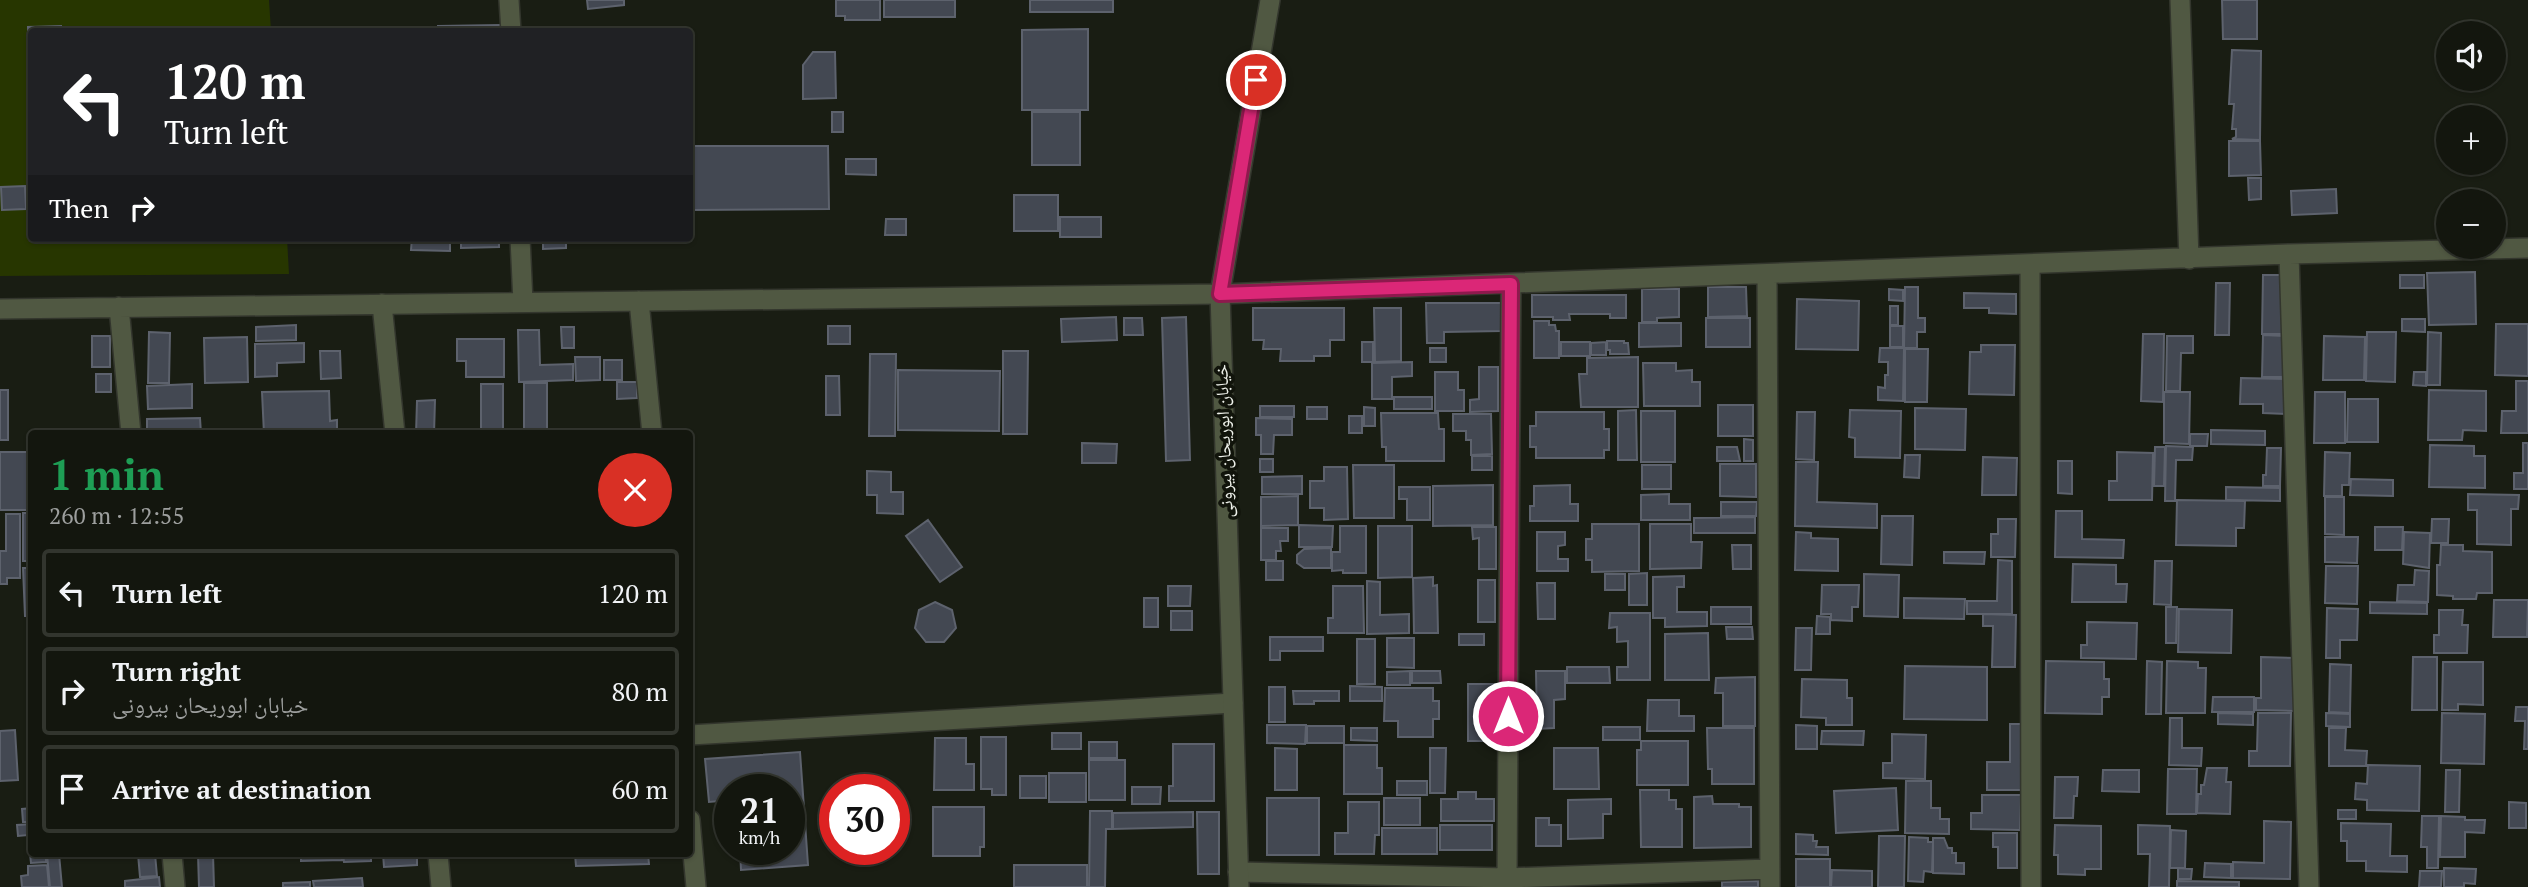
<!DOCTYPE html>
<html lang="en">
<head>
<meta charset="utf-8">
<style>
	:root { --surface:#13160e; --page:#1c1f17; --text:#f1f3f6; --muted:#9d9f9e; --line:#32352e }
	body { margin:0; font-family:"PT Serif","Noto Naskh Arabic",serif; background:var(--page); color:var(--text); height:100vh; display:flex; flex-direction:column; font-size:26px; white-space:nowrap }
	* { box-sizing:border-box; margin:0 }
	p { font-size:23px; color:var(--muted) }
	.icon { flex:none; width:38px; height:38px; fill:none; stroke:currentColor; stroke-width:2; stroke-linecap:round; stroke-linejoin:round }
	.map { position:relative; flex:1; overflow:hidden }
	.details { position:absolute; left:28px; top:430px; width:665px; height:427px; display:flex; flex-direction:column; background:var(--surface); border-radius:7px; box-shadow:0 2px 5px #0004,0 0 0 2px var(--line) }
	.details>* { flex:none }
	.guide { position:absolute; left:28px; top:28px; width:665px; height:214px; border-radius:7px; box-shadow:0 2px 5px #0004,0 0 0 2px var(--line); background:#202124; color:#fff; overflow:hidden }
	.controls { position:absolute; left:2436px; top:21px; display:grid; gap:14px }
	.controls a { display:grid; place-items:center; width:70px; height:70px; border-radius:50%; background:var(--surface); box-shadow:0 2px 5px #0004,0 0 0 2px var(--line); font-size:35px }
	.speed { position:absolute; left:714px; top:774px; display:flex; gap:14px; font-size:35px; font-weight:700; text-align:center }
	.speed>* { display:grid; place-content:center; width:91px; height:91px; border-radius:50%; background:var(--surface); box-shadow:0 2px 5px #0004,0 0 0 2px var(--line); line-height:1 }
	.speed small { font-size:18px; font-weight:400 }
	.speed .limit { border:10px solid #d22; background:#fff; color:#111 }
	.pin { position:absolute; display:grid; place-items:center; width:60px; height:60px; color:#fff; margin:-30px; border:4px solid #fff; border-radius:50%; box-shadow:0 2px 7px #0007 }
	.me { position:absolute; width:77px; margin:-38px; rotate:0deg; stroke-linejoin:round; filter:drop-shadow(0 0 5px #0008) }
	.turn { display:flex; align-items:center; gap:24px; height:147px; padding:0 21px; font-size:32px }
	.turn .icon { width:91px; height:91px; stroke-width:2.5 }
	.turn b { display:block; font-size:49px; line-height:60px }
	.then { display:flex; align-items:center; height:66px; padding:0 21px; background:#0003; gap:14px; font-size:26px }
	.round { display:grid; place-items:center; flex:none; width:74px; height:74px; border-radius:37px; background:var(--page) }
	.headline { display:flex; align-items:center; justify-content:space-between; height:119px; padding:0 21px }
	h1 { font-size:42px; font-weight:700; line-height:52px; color:#1e9e55 }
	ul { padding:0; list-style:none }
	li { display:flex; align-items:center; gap:21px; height:88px; margin:0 14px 10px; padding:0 7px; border:4px solid var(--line); border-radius:7px }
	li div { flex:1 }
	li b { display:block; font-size:26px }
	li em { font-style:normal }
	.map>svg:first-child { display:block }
</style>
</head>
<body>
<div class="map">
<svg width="2528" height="887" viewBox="0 0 2528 887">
	<rect width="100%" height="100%" fill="#191d13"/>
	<path fill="#273600" d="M0 0H269L271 31 32 32V238H287L289 274 0 276Z"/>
	<path fill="#434852" stroke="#5d626d" stroke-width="2" d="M587 0H624V5L588 9Z
		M836 0H880V20H845V16H836Z
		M884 0H955V17H884Z
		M1030 0H1113V12H1030Z
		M2222 0H2257V39H2223Z
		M500 25V32H438V26Z
		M61 26V32H32V57H29L28 27Z
		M1088 29V110H1022V30Z
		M2232 50 2261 51 2260 140 2232 139 2236 137V129H2232L2234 104H2229Z
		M813 52H835L836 98 803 99V65Z
		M832 112H843V132H832Z
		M1032 112H1080V165H1032Z
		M2229 141H2260L2261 175 2229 176Z
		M690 146H828L829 209 690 210Z
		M846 159H876V175L846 174Z
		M2248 178H2261V199L2249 200Z
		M25 186 26 209 2 210 1 187Z
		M2336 189 2337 213 2292 215 2291 191Z
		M1014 195H1058V231H1014Z
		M1060 217H1101V237H1060Z
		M886 219H906V235H885Z
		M412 238H450V251L411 250Z
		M461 238H499V247L461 248Z
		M543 238H566V248L543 249Z
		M2475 272 2476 324 2429 325 2427 273Z
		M2263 275H2284L2283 334H2262Z
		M2400 275H2424V288H2400Z
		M2216 283H2230L2229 335H2215Z
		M1708 287H1746L1747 316 1708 317Z
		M1905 287H1918V318H1925V332H1917V348H1904Z
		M1642 289H1679V317L1657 318V322H1642Z
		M1889 289 1903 290V301L1889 300Z
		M1964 293 2016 294V314L1989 313V308H1964Z
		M1532 295H1626V318H1610V314H1569L1570 320H1553V317H1532Z
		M1797 299 1859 301 1858 350 1796 349Z
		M1426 303H1501V331L1444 332V343H1427Z
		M1890 306H1898V325H1890Z
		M1253 308H1344V340H1330V356H1314V361H1280L1281 349H1263L1264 340H1253Z
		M1374 308H1401V361L1375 362Z
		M1116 317 1117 340 1062 342 1061 319Z
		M1186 317 1190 460 1166 461 1162 318Z
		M1124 318H1142L1143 335H1124Z
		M1706 318H1750V347H1706Z
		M2402 319H2425V332L2402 331Z
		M1534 321H1549V325H1555L1556 331H1559V358H1534Z
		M1639 323H1681V346L1639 347Z
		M2496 324H2528V376L2495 375Z
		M296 325V340L256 341V327Z
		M828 326H850V344H828Z
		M1890 326H1903V347H1890Z
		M561 327H574V348H562Z
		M518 330H539L540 365 573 364V380L519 382Z
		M149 332 170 333 169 383H148Z
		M2367 332H2396L2395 382 2366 381Z
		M2428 332 2441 333 2440 385H2427Z
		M2143 334H2164L2163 402 2141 401Z
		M2263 335 2285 336V377H2262Z
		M92 336H110V367H92Z
		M2167 336H2193V353H2181L2180 391H2166Z
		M2324 336 2365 337 2364 380H2323Z
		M247 337 248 382 205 383 204 338Z
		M457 339H504V377H466V361H457Z
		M1607 341H1624V343H1628L1629 354H1610V350H1607Z
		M1362 342H1373V362H1362Z
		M1561 342H1590V356H1561Z
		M1606 342V355H1591V343Z
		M304 343V362L277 363V376L255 377V344Z
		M1981 345H2015L2014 395 1969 394 1970 352H1981Z
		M1430 348H1446V362H1430Z
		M1880 348H1904L1903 401 1878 400V387L1885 388V375H1888V362H1879Z
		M1905 349H1928L1927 402H1905Z
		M320 351H340L341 378 321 379Z
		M1003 351H1028L1027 434H1003Z
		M870 354H896L895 436H869Z
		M575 357H600V380L576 381Z
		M1638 357V407H1581L1579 374H1587V358Z
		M604 360H622V380H604Z
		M1412 362V376L1392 377V399H1372V363Z
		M1643 363H1676V371L1692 370V382H1700V406H1644Z
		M1479 367H1498V411L1470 412V400L1479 399Z
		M898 370 1000 371 999 431 898 430Z
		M1435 372H1458V390H1464V411H1435Z
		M2414 372H2426V386L2413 385Z
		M96 374H111V392H96Z
		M826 376H839L840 415H826Z
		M2241 378 2287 379 2286 414 2263 413V404H2240Z
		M2516 381H2528V433H2501L2502 411H2516Z
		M617 382H637V398L617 399Z
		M524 383H547V434H524Z
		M192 384V408L148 409 147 386Z
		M481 384H503V429H481Z
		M0 390H8V440H0Z
		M2429 390 2486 391V431L2463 430 2462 440H2428Z
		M329 391 330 421 337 420V434H264L262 392Z
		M2164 392H2190L2189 444 2164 443Z
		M2315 392H2345V443H2314Z
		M1394 397H1432V409H1394Z
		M2348 399H2378V442H2347Z
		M435 400 434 434H416L417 401Z
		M1718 405H1753V436H1718Z
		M1260 406H1294V417H1260Z
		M1307 407H1327V419H1307Z
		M1364 407 1375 408V426H1364Z
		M1915 408 1966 409 1965 450 1915 449Z
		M1636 410 1637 460H1618V411Z
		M1850 410 1901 411 1900 458 1855 457V438L1849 437Z
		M1641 411H1675V462H1641Z
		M1536 412H1604V429H1609V450H1604V458H1536V447H1530V426H1536Z
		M1797 412H1815L1814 460 1796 459Z
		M1381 413H1438L1439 429H1444V461H1386V447H1382Z
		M1453 414H1491L1492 454 1471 455V440H1466V431H1453Z
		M1349 416H1362V433H1349Z
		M200 418 201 434H147V419Z
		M1256 418 1292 419V435H1274L1273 454H1261V435H1256Z
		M2211 430 2265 431V445L2211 444Z
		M2190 434H2208L2207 446H2190Z
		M1744 439 1753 440V461H1744Z
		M1082 443 1117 444 1116 463H1082Z
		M2523 443H2528V489H2514V473H2523Z
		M2430 445 2474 446V456H2485V488L2429 487Z
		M2166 446 2193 447 2192 460H2176L2175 501H2165Z
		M1717 447H1737L1740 461H1717Z
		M2155 447H2165L2164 486H2154Z
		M2267 448H2281L2280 486H2263V475H2266Z
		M0 452H32V510H0Z
		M2117 452 2153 453 2152 500H2109V481H2117Z
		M2325 452 2350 453 2349 485H2342V496H2324Z
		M1905 455H1920L1919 478 1904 477Z
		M1472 456H1492V470H1472Z
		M1983 457 2017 458 2016 495H1982Z
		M1260 459H1273V472H1260Z
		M2058 461H2072V494L2058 493Z
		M1796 462H1818L1817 502 1877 504V528L1795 526Z
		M1720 464H1756V497L1720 496Z
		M1353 465H1394V518H1354Z
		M1642 465H1671V489H1642Z
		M1324 467H1347L1348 519 1324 520V508H1310V481H1324Z
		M867 471 891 472V492H903V514L877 513V495H867Z
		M1302 476V494H1262V477Z
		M2351 479 2393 480V496L2350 495Z
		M1493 485V525L1433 526V486Z
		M1570 485V504H1578V521H1530V506H1534V486Z
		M1399 487H1430V520H1407V499H1399Z
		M2226 487 2280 488V501L2226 500Z
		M1669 494V504H1690V520H1641V495Z
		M2468 494 2519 495 2518 509H2511V545L2477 544V510H2468Z
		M1298 496V525L1261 526V497Z
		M2325 497H2344V535L2325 534Z
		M2177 500 2245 501 2244 528H2236V546L2176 545Z
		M1721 502H1757L1756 516H1721Z
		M2056 511H2082V539L2124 540 2123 558 2055 557Z
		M23 513H32V561H23Z
		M6 514H20V578H7V584H0V551H6Z
		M1882 516H1913L1912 565 1881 564Z
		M1755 517V533H1694V518Z
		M1998 519H2016L2015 557H1991V534H1998Z
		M2432 519H2449L2448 543H2431Z
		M928 520 962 567 940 582 906 536Z
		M1592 524H1639V571L1592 572V560H1586V539H1592Z
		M1650 524H1691V542H1702L1701 568 1650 569Z
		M1299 525 1333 526 1332 547H1299Z
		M1340 526H1366V573H1343V570L1332 571V552H1340Z
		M1378 526H1412V577L1378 578Z
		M1472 527H1496V569H1479V538L1473 539Z
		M2375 527H2403L2402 550H2375Z
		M1261 528H1288V541H1280L1281 551H1276V560H1261Z
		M1537 532H1565V545L1558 546V559H1568V571H1537Z
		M1796 532 1811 533V538L1838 539V571L1795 570Z
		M2404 532 2430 533 2429 568 2403 564Z
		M2325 537H2358L2357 563 2325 562Z
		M1732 545H1751V569H1733Z
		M2441 545H2463V551L2492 552V593H2477L2476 599H2453V596L2437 595V565H2440Z
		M1331 548V568H1304L1297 563V555L1304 549Z
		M1944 552H1985L1984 564 1944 563Z
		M1998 560 2012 561V614H1967V601H1997Z
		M1266 561H1283V580H1266Z
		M2155 561H2172L2171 605 2154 604Z
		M2073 564 2116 565V584H2127L2126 602H2072Z
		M2326 566H2358L2357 604 2325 603Z
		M23 568H32V616H25Z
		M2415 570 2429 571 2428 602 2397 601 2398 585H2414Z
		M1647 573V605H1629V574Z
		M1605 574H1625V590H1605Z
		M1864 574 1899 575 1898 617 1864 616Z
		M1684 576V587H1677V612H1707V626L1665 627V618H1653V577Z
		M1433 577V586L1437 585 1438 633H1414L1413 578Z
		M1478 580H1495V622H1478Z
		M1367 581 1380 582V615L1409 614V633L1367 634Z
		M1537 583H1555V619H1538Z
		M1822 585H1859L1858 607H1852V621L1831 620V614H1821Z
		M1168 586H1191L1190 606H1168Z
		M1333 586H1363L1364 633H1328V618H1333Z
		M1144 598H1158V627H1144Z
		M1904 598 1965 599 1964 619 1904 618Z
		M2494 600H2528L2527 637H2493Z
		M935 602 952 610 956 628 944 642H926L915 628 919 610Z
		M2370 602 2427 603V614L2370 613Z
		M1711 607H1751V624H1711Z
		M2166 607H2177L2176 643H2166Z
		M2327 608 2358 609 2357 640H2340V658H2326Z
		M2179 609 2232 610 2231 653 2178 652Z
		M2439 610H2463L2462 625H2468L2467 653H2434V635H2439Z
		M1171 611H1192V630H1171Z
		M1610 613H1650V680H1617V667H1628V641L1617 642V627L1609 628Z
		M1983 614 2016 615 2015 667H1992L1993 626H1983Z
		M1817 616 1830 617V634H1816Z
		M2087 622 2137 623 2136 659 2081 658V645H2087Z
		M1726 627H1752L1753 639H1727Z
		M1796 628H1812L1811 670H1795Z
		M1708 633 1709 680H1665V634Z
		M1459 634H1484V645H1459Z
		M1270 637H1323V651H1280V660H1270Z
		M1387 638H1414V668L1387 667Z
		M1357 639H1375V684H1357Z
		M2261 657 2296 658 2295 711 2256 710V698H2261Z
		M2413 657H2437V710H2412Z
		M2046 661 2104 662V679H2109V697H2102V714L2045 713Z
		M2147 661 2162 662 2161 714H2146Z
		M2167 661 2198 662V668H2206L2205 713H2166Z
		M2443 662H2483V705L2458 704V710H2442Z
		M2330 664 2351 665 2350 713 2329 712Z
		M1905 666 1987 667V720L1904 719Z
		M1567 667H1609L1610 683H1567Z
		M1410 671V685H1387V672Z
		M1412 671H1440L1441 683H1412Z
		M1536 671H1565V699L1554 700V728L1537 729Z
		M1755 677V726H1723V693H1715L1716 678Z
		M1802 679 1847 680V698H1852V725H1826V718L1801 717Z
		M1468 684H1496V741H1468Z
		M1350 686 1382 687V701H1350Z
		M1269 687H1285V722H1269Z
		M1385 688H1433V701H1439V719H1433V737H1398V721H1384Z
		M1293 691H1339V701H1314V704H1294Z
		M2213 697H2254V712H2212Z
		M1648 700H1679V716H1694V731H1647Z
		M2516 707H2528V749H2524L2525 721H2515Z
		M2218 713 2253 714V725L2218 724Z
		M2258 713H2291L2290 766H2249V751H2257Z
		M2326 713 2350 714V727L2326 726Z
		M2442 713 2485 714 2484 764 2441 763Z
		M2170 718H2182V748H2202L2201 766 2169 765Z
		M2010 724H2022L2021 790H1987V762H2010Z
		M1267 725H1306L1305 744 1267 743Z
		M1796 725 1817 726V749H1796Z
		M1307 726H1344V743H1307Z
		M1603 727H1640V740H1603Z
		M1351 728H1377V741L1351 740Z
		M1707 728H1754V784H1712V769H1708Z
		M2329 728H2346L2345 750 2367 751 2366 766H2329Z
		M15 730 18 780 0 781V731Z
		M1822 731H1864L1863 745 1821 744Z
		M1052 733H1081V749H1052Z
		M1892 734 1926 735 1925 779 1883 778V763H1892Z
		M981 737H1006V795H992V789H981Z
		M935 738H966V764H974V790H934Z
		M1641 741H1688V785H1637V750H1641Z
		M1089 742H1117V758H1089Z
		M1173 744H1214V801H1169V786H1173Z
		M1344 745H1377V768H1382V794H1344Z
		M1275 748 1297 749V790H1275Z
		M1430 748H1446L1445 793H1430Z
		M1554 748H1598L1599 789H1554Z
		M800 752 808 865 741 870 740 849H789V789H730V800L709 802 705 759Z
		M1089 760H1125V800H1089Z
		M2368 765 2420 766 2419 811 2367 810V800L2355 799 2356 783 2367 784Z
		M2207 768H2227L2226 782H2231L2230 814 2197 813 2198 794H2201V785H2204Z
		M2168 769H2197L2196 814H2167Z
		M2103 770H2139V792L2102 791Z
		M2446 770H2460L2459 812H2445Z
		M1049 773H1086V802H1049Z
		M1020 776H1046V798H1020Z
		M2055 777H2078L2077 796H2074L2073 818H2054Z
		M1397 781H1427V795H1397Z
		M1906 781H1931V808H1940V819H1949V834L1905 833Z
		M1132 787H1161L1160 804H1132Z
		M1896 788 1898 830 1836 833 1834 791Z
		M1640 790H1669V800H1676V809H1682V847H1641Z
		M1458 792H1476V799H1494V821H1441V799H1458Z
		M1982 795H2021L2020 830 1971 829V813H1982Z
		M1712 796 1713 804H1739V807H1751V847L1694 848V797Z
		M1267 798H1319V855H1267Z
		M1384 798H1420V825H1384Z
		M1611 799V814H1603V838L1568 839V800Z
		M1348 802H1379V835H1375L1374 854H1335V833H1348Z
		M2509 802 2526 803V828H2509Z
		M933 807H984V847H980V856H933Z
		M32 808V822H23L22 809Z
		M2338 810H2356V819H2338Z
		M1090 811H1112V829H1106L1105 887H1089Z
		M1193 812V827L1113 829V813Z
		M1197 812H1219V874H1198Z
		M2422 816H2439L2438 868H2427V847H2421Z
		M2441 816 2465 817V820H2485L2484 833 2465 832V857H2440Z
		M1536 818H1549V825H1561V846H1536Z
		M2264 821 2291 822 2290 879 2233 878V862L2264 863Z
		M2341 823 2391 824 2390 856H2407V872L2366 871V861H2347V841H2341Z
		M32 824V854H46V862L31 863 28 835 18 836 17 825Z
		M1440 825H1492V850H1440Z
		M2055 825 2101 826V869H2085V875L2058 874V855H2054Z
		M2138 825 2170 826 2169 887H2149L2150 854H2138Z
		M1382 828H1437V854H1382Z
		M2171 830 2186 831 2185 868H2170Z
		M1993 833H2017V868H1998V847H1993Z
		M1796 834 1813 835V841H1817L1816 847H1828V855L1796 854Z
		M1879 836H1905L1904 887H1878Z
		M1909 837 1928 838V842H1933L1932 872 1924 871 1923 882 1908 881Z
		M1933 838H1944L1948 848H1952V853H1956V863H1964V874L1933 873Z
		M47 854H63H59L62 887H50Z
		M138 854H155L157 876 140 877Z
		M198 854H213L214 887H199Z
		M301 854H341L342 860 301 861Z
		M343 854H371V861L344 862Z
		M383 854H417V865L384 867Z
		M575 854H648L649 864 576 866Z
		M1796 859H1830V887H1796Z
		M2205 863 2231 864V878L2204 877Z
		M47 865 49 887H22L21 876 28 875V866Z
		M1014 865H1087V887H1014Z
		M2178 868 2192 869 2191 879H2178Z
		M2444 868 2476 869 2475 884 2464 883V887H2444Z
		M1832 870 1872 871V887H1831Z
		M2420 871H2442L2441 887H2419Z
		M159 877 160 887H125V881Z
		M362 878 363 887H314L313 881Z
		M1758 881V887H1722V882Z
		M2177 881 2239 882V887H2177Z
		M310 882V887H283V883Z"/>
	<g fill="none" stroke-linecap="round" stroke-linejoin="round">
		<defs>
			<path id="minor" d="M509 0 511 32
				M2180 0 2189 259
				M520 238 523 302
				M2289 254 2309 887
				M2030 265 2031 887
				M1767 274 1770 887
				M639 301 652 434
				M382 304 395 434
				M119 307 131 434
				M0 309 1220 294 2289 254 2528 248
				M690 735 1233 703
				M690 820 696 887
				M172 854 175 887
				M438 854 441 887
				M1238 872 1507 878 1770 869
				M1507 878 1511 284"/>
			<path id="tertiary" d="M1239 887 1220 294 1270 0"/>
		</defs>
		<use href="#minor" stroke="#33362d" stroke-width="22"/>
		<use href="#tertiary" stroke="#33362d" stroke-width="22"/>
		<use href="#minor" stroke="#505842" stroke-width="19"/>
		<use href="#tertiary" stroke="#505842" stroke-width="19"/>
	</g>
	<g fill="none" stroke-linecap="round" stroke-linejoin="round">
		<defs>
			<path id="route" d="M1256 80 1220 294 1511 284 1508 716"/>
		</defs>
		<use href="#route" stroke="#8e194d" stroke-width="18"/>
		<use href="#route" stroke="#db2777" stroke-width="12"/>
	</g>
	<g text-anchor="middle" stroke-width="7" stroke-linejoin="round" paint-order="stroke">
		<g font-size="18" fill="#eef1ea" stroke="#11140b">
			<text transform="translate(1224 441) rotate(-92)" y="6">خیابان ابوریحان بیرونی</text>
		</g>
	</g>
</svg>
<div class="controls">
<a><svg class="icon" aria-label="sound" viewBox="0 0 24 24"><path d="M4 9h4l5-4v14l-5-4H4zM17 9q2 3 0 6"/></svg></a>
<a>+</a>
<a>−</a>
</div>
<div class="speed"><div>21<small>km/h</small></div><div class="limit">30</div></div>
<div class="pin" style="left:1256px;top:80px;background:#d93025"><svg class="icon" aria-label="arrive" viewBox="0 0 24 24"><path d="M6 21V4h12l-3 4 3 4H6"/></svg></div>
<svg class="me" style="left:1508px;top:716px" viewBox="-20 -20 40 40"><circle r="17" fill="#db2777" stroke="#fff" stroke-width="3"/><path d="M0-11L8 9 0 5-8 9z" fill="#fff"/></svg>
<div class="guide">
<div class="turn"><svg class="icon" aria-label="left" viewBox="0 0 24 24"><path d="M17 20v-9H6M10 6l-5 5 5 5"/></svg><div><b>120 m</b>Turn left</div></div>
<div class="then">Then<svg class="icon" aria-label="right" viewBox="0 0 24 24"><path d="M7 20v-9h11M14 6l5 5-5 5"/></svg></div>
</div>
<section class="details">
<div class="headline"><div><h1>1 min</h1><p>260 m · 12:55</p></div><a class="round" style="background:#d93025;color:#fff"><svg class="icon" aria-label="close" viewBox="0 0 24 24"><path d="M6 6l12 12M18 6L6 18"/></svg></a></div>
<ul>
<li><svg class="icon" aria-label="left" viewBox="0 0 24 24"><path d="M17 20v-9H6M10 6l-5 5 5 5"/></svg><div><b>Turn left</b></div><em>120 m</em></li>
<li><svg class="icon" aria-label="right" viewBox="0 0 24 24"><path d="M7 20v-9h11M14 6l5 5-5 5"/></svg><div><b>Turn right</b><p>خیابان ابوریحان بیرونی</p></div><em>80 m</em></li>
<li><svg class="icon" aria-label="arrive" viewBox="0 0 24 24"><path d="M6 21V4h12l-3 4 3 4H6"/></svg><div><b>Arrive at destination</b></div><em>60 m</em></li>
</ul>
</section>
</div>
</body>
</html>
